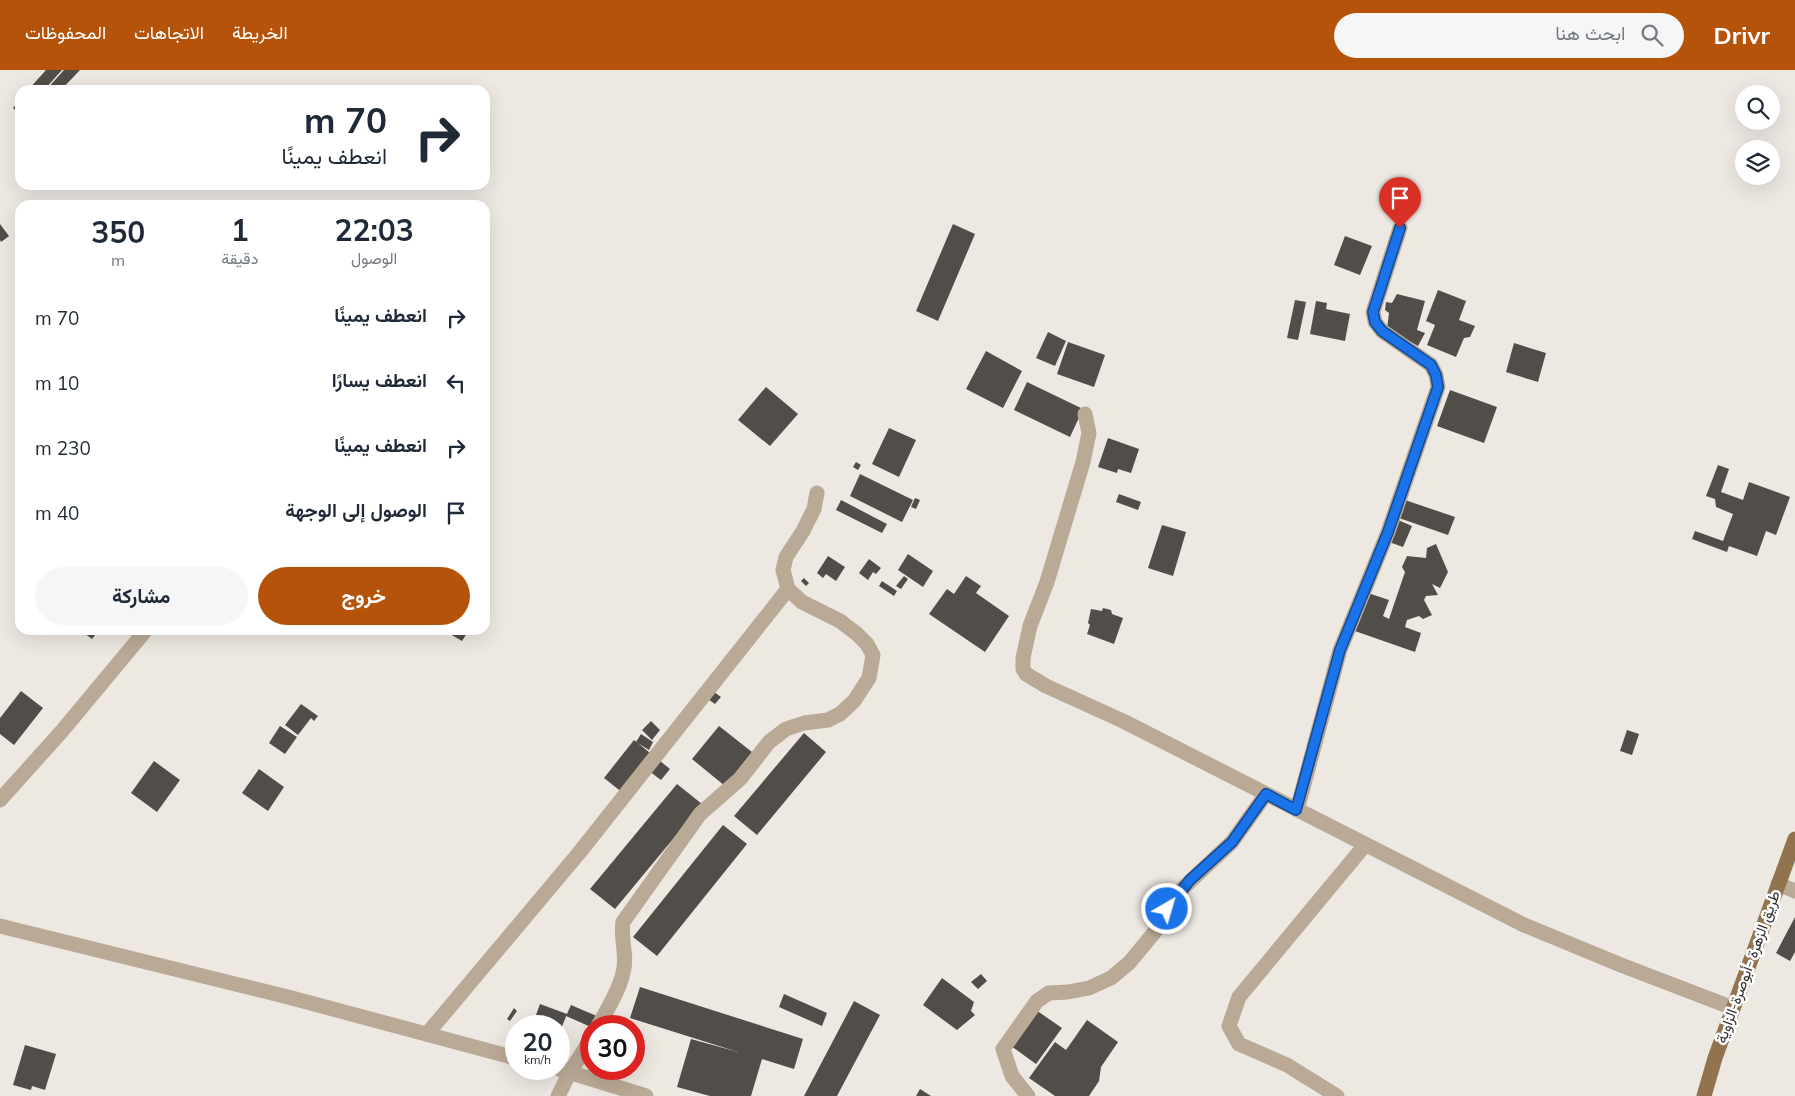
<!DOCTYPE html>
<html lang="ar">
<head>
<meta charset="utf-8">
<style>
	:root { --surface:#fff; --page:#f6f6f7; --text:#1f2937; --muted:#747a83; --accent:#b45309 }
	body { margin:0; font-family:Mulish,Vazirmatn,sans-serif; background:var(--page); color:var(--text); direction:rtl; height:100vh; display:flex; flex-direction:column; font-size:19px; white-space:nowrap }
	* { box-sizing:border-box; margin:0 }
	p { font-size:16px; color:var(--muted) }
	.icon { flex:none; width:28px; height:28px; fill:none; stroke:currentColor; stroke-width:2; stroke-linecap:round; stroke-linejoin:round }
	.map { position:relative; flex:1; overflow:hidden; direction:ltr }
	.drawer { position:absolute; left:15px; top:130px; width:475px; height:435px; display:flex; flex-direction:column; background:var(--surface); border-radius:15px; box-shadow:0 5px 20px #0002; direction:rtl }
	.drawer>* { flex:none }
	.top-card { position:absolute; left:15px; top:15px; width:475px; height:105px; border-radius:15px; box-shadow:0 5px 20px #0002; direction:rtl; background:#fff; color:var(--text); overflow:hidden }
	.tools { position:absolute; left:1735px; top:15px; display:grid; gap:10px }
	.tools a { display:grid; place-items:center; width:45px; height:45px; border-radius:50%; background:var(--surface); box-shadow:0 5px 20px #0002; font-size:25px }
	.speed { position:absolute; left:505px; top:945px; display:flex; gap:10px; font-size:25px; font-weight:700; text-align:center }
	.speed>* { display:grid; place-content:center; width:65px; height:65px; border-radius:50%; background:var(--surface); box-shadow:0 5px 20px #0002; line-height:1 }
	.speed small { font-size:12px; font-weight:400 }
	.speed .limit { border:8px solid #d22; background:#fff; color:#111 }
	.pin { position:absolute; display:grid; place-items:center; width:42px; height:42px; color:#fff; margin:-51px -21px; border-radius:50% 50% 50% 0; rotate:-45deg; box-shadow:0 0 5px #0007 }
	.pin .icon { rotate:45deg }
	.me { position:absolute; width:55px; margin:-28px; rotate:38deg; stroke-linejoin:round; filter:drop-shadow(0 0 4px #0008) }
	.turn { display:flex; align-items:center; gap:18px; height:105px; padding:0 20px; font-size:22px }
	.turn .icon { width:65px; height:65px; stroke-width:2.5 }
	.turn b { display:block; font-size:35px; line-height:42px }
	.eta { display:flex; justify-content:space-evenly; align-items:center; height:85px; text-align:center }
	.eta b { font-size:30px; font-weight:700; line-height:35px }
	.action { display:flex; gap:10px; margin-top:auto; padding:10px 20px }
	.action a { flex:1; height:58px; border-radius:30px; background:var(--accent); color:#fff; font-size:20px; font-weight:700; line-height:58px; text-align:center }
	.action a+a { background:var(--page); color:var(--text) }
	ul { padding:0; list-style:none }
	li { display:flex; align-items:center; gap:15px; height:65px; padding:0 20px }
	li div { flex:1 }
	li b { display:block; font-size:19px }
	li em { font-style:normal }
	header { display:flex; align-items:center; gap:30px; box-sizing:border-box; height:70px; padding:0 25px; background:var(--accent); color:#fff }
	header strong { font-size:24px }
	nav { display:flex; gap:28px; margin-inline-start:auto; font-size:18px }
	.search { width:350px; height:45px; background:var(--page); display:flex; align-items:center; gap:12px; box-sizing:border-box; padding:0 18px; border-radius:28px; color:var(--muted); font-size:19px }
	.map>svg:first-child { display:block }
</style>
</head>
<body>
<header>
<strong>Drivr</strong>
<div class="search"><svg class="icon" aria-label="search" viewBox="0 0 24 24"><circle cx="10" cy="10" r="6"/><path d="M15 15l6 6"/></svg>ابحث هنا</div>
<nav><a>الخريطة</a><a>الاتجاهات</a><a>المحفوظات</a></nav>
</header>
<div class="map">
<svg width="1795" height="1026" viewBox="0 0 1795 1026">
	<rect width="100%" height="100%" fill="#ede8e2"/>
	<path fill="#514d48" d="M46 0H62L44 20H28Z
		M64 0H80L61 20H46Z
		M20 29V44L13 38Z
		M0 154 9 166 1 172 0 170Z
		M953 154 975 164 938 251 916 241Z
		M1345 166 1372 176 1360 205 1334 195Z
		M1438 220 1466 231 1459 250 1475 256 1470 267 1464 268 1456 287 1427 275 1435 255 1426 251Z
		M1397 224 1425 231 1417 260 1425 263 1418 276 1387 259 1389 243 1385 240 1386 232 1392 233Z
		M1295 230 1306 232 1298 270 1287 268Z
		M1316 231 1327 233 1326 239 1350 244 1345 271 1310 264Z
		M1048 262 1066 271 1055 296 1036 288Z
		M1068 272 1105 285 1094 317 1057 304Z
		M1514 273 1546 283 1538 312 1506 302Z
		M986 281 1022 301 1003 338 966 319Z
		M1027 312 1083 339 1070 367 1014 340Z
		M766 317 798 344 770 376 738 350Z
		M1450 320 1497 337 1484 373 1437 356Z
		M889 358 916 370 899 407 872 394Z
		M1108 368 1139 379 1131 403 1118 399 1117 403 1098 397Z
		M856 392 861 395 858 400 853 397Z
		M1718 395 1729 399 1721 422 1743 430 1749 412 1790 427 1776 465 1766 461 1757 486 1729 476 1727 482 1692 469 1695 461 1723 471 1733 444 1716 437 1715 429 1706 426Z
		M860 404 913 430 902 452 850 426Z
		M1119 424 1141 432 1138 440 1116 432Z
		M915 428 920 430 916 439 911 437Z
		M841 430 887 454 882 463 836 440Z
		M1405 430 1455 447 1448 465 1399 448Z
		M1398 450 1412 456 1403 477 1389 472Z
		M1162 455 1186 462 1173 506 1148 498Z
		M1436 474 1448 502 1440 518 1432 514 1438 525 1426 526 1424 530 1432 545 1423 549 1419 546 1407 550 1405 557 1421 563 1415 582 1352 560 1365 522 1389 530 1383 546 1389 549 1405 502 1402 497 1407 486 1426 488 1427 478Z
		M908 484 933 501 923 517 898 500Z
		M828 486 845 497 836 511 826 504 823 508 817 503Z
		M869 489 881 498 876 504 873 502 868 510 859 503Z
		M904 506 908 509 901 519 896 516Z
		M966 506 981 516 976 523 1009 546 985 582 929 544 947 519 954 524Z
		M804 508 809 513 806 516 801 511Z
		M882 511 897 521 894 526 879 516Z
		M485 533 490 537 485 544Z
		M1103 538 1111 540 1112 544 1123 548 1114 574 1087 564 1090 555 1088 553 1091 539 1102 541Z
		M80 560H99L92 569Z
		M452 560H469L462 571 450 564Z
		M710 619 721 627 715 634 705 627Z
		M21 621 43 638 14 675 0 664V648Z
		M301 634 318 646 314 651 311 648 298 665 285 655Z
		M651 651 660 660 652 670 642 660Z
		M280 656 297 667 285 684 269 673Z
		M719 656 752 682 725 716 692 689Z
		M1627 660 1639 664 1632 685 1620 681Z
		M804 663 826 682 757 765 734 746Z
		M641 664 653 672 649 680 636 672Z
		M634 670 670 699 661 710 649 701 628 727 604 708Z
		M154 691 180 710 157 742 131 723Z
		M259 699 284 717 268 741 242 723Z
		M677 714 702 734 615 839 590 819Z
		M723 755 747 774 657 886 633 867Z
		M1795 847V882L1790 891 1776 883Z
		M981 904 987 911 978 919 971 912Z
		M942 908 974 932 971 941 975 945 957 960 923 935Z
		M640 917 803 969 794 999 762 989 751 1026H710L677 1017 691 969 738 982 630 948Z
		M784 924 827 943 822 956 779 937Z
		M854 931 880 945 837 1026H804Z
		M540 934 567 944 559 964V956H532Z
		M571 935 599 947 591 957 566 946Z
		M514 938 517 941 510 951 507 949Z
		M1036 940 1062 958 1036 994 1011 976Z
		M1087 950 1118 972 1101 997 1099 1011 1089 1026H1055L1029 1008 1055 972 1066 980Z
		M25 975 56 984 45 1020 32 1016 31 1020 13 1015Z
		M920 1019 931 1026H916Z"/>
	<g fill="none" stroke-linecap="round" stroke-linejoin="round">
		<path stroke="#baa995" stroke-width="15" d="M1085 344 1089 363 1083 392 1047 512 1030 556 1023 588V599L1026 604 1046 616 1123 651 1524 855 1621 895 1733 938
			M0 730 62 661 146 560
			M1297 740 1340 580 1388 462 1438 317 1436 305 1431 295 1382 261 1375 252 1373 242 1400 158
			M1778 814 1795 821
			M598 956C607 940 619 921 623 903 628 886 620 868 623 852L700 744 741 708 769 672 786 659 804 653 828 650 840 644 854 631 869 608 873 585 867 574 857 564 840 551 802 532 788 519 783 500 786 487 803 461 814 439 817 423
			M427 964 579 783 788 519
			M558 1026 570 1002 591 969
			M1028 1026 1012 1006 1003 979 1037 931 1049 923 1068 922 1089 918 1111 908 1129 893 1158 858 1167 839 1184 817 1232 772 1266 724
			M1337 1026 1287 995 1239 974 1229 956 1239 927 1365 775"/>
		<path stroke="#baa995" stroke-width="15" d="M0 856 288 927 516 988
			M559 999 646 1026"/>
		<path stroke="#91734e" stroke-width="15" d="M1704 1026 1715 988 1795 769"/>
	</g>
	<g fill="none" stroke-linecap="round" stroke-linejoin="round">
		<defs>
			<path id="route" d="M1167 839 1190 810 1232 772 1266 724 1296 740 1340 580 1388 462 1438 317 1436 305 1431 295 1382 261 1375 252 1373 242 1400 158"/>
		</defs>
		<use href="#route" stroke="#114b97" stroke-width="12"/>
		<use href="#route" stroke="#1a73e8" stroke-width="9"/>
	</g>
	<g text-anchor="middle" stroke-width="5" stroke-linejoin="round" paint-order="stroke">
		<g font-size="15" fill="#33312f" stroke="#fff">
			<text transform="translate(1748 897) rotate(-70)" y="5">طريق الزهرة -أبوصرة-الزاوية</text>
		</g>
	</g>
</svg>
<div class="tools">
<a><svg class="icon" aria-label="search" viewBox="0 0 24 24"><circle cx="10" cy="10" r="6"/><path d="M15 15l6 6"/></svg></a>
<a><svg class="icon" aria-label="layers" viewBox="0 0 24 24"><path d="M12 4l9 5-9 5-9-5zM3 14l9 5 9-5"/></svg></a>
</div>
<div class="speed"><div>20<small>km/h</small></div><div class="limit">30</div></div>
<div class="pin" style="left:1400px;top:158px;background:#d93025"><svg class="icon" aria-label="arrive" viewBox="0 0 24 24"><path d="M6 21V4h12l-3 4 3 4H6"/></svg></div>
<svg class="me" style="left:1167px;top:839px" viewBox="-20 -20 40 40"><circle r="17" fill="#1a73e8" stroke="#fff" stroke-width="3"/><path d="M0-11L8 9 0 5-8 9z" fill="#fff"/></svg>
<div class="top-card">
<div class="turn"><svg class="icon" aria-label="right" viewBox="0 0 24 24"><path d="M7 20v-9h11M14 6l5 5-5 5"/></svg><div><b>70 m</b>انعطف يمينًا</div></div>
</div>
<section class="drawer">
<div class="eta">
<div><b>22:03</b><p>الوصول</p></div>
<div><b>1</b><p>دقيقة</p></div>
<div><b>350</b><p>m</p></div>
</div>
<ul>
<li><svg class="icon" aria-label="right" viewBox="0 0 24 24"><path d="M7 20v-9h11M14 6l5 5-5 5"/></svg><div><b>انعطف يمينًا</b></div><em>70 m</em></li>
<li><svg class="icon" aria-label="left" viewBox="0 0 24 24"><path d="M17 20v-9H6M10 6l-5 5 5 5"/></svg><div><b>انعطف يسارًا</b></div><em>10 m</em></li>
<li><svg class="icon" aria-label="right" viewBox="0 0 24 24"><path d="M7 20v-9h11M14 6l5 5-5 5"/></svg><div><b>انعطف يمينًا</b></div><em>230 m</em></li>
<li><svg class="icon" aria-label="arrive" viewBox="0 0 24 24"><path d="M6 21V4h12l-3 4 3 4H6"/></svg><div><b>الوصول إلى الوجهة</b></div><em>40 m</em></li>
</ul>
<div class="action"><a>خروج</a><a>مشاركة</a></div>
</section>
</div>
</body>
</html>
